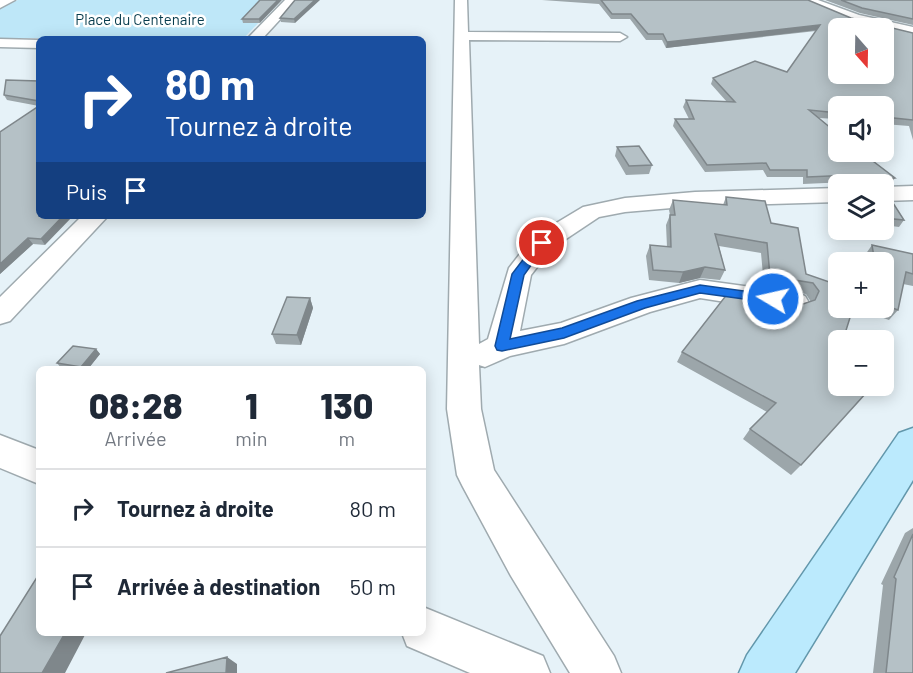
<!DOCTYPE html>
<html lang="fr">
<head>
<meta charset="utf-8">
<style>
	:root { --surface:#fff; --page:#f2f2f3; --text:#1f2937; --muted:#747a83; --line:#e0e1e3 }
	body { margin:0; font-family:Barlow,sans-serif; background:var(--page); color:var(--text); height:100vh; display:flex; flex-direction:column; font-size:22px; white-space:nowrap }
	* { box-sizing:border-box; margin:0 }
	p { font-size:20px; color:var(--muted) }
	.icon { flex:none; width:33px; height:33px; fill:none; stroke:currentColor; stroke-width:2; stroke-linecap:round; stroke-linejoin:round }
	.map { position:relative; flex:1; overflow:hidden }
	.drawer { position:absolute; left:36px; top:366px; width:390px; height:270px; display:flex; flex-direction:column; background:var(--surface); border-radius:9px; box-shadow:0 3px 15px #0003 }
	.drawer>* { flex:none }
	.guide { position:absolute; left:36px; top:36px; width:390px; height:183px; border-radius:9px; box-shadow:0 3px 15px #0003; background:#1a4fa0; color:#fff; overflow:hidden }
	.needle { width:39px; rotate:160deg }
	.tools { position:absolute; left:828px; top:18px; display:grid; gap:12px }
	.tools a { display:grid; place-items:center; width:66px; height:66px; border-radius:9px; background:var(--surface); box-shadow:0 3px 15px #0003; font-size:30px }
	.pin { position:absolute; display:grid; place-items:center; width:51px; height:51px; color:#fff; margin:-26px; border:3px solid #fff; border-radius:50%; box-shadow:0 2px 6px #0007 }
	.me { position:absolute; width:66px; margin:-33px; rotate:279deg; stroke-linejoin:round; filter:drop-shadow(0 0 4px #0008) }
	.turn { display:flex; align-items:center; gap:21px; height:126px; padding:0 30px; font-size:27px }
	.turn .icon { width:78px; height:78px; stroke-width:2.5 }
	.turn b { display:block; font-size:42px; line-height:51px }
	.then { display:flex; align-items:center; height:57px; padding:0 30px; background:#0003; gap:12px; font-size:22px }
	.eta { display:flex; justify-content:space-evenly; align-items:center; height:102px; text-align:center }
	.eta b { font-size:36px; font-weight:800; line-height:42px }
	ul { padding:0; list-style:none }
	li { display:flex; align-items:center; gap:18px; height:78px; padding:0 30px; border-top:2px solid var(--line) }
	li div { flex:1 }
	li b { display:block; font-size:22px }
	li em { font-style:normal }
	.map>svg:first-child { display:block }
</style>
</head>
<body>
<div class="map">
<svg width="913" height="673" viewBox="0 0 913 673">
	<rect width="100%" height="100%" fill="#e6f2f8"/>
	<path fill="#bee7f8" d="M18 0H280L243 39 0 38V8Z"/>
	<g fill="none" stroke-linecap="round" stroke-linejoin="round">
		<defs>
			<path id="minor" d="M0 0H15L0 8Z
				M285 0H298L262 39H247Z
				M455 0H467L468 32 620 33 627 37 620 41 469 40 479 344 488 339 509 268 533 237 583 207 625 198 695 192 838 188V202L695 206 625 212 599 217 551 249 531 275 520 331 561 323 631 298 700 280 795 293 805 296 809 303 805 310 795 313 700 298 650 312 564 344 510 356 485 367 479 365 481 409 494 470 614 656 621 673H570L511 576 463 487 457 475 447 409Z
				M0 39 39 40V48L0 47Z
				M913 186V200L884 201V187Z
				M82 216H108L10 321 0 324V297Z
				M0 435 39 450V484L0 468Z
				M423 607 543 656 550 673H470L407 646 402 633H423Z"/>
			<path id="tertiary" d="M798 0H818L859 15 913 27V37L849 21Z"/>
			<path id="primary" d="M913 428V480L795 673H739L747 655 899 433Z"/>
		</defs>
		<use href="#minor" stroke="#9faaaf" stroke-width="3"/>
		<use href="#tertiary" stroke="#9faaaf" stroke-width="3"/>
		<use href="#primary" stroke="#6297ab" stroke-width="3"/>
		<use href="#minor" fill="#fff" fill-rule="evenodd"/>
		<use href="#tertiary" fill="#fff" fill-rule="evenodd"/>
		<use href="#primary" fill="#bbeafd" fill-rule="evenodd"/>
	</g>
	<path fill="#9ca6aa" d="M260 0V23H243L242 19Z
		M295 0V23L281 22 280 18Z
		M542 0H808L851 18 913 33V140L909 126 884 124V106H838V119L818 118 895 178 890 185H886L884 188V184H850L848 182 803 184V177H767L763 170 705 172 673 126 675 119H689L683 107 686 100 727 102 711 84 713 78 787 72 816 31 666 48 662 40H646L630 19H611L599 4Z
		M825 0H913V25L860 13Z
		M39 81V216L45 245 33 244 0 274V132L39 106 7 100 4 95Z
		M617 147 652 165 649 174 626 175 615 156Z
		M884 189 904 220 899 227 884 225Z
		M726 197 771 223 806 274 838 285 801 465 791 475 743 439 750 429 767 412 677 362 682 352 768 308 773 300 803 304 811 302 806 294 764 286 761 253 719 246 725 270 720 280 700 278 679 283 649 280 646 256 650 245 667 247 666 225 670 215 669 210 673 200 723 205Z
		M872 245 913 254V286L903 284 898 310 889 320 855 308H884V262H866L865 255Z
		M310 298 313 308 301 345 276 344 272 334Z
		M96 349 100 354 88 369 61 368 57 363Z
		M913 528V673H873L883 585 881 584 905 533Z"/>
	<path fill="#7f878b" d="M278 0H282L260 23 259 19Z
		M315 0H320L295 23 294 19Z
		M820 25 817 30 666 48 667 42Z
		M63 216H73L45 245 41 239Z
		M28 238 33 244 0 274V264Z
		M705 267 700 278 679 283 683 272Z
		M310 298 313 308 301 345 297 335Z
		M96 349 100 354 88 369H83L81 367Z
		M65 633H86L65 673H42Z
		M227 657 237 664V673H226Z"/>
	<path fill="#b5c1c6" stroke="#7f878b" stroke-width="1.5" fill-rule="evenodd" d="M260 0H278L259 19H242Z
		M295 0H315L294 19 280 18Z
		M601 0H808L851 18 913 33V120L884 117V106H838V113L809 110 838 134V152H861L895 178 887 179V184L878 180 881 184H858L853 175 807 177V170H770L766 163 707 165 675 119H694L686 100 735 102 713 78 755 61 787 72 820 25 667 42 663 34H648L631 14H612ZM838 28H884V74H838Z
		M841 0H913V19L862 8Z
		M6 80 39 81V101L4 95Z
		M39 106V216H63L41 239 28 238 0 264V132Z
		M639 146 652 165 629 166 617 147Z
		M884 189 904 220 884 218Z
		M726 197 765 201 771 223 798 228 806 274 838 285V308H853L843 340H838V386H870L866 393 801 465 750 429 776 403 682 352 728 293 742 295 774 311 773 300 803 304 815 300 819 291 813 283 770 276 767 243 715 234 725 270 705 267 683 272 653 270 650 245 671 247 670 215H675L673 200 727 205Z
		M872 245 913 254V274L906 272 898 310 884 305V262H872L874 257Z
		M287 297 310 298 297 335 272 334Z
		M73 346 96 349 81 367 57 363Z
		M913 534V673H886L896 579 894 577Z
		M39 574V633H65L42 673H0V636Z
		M227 657 226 673H166Z"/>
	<path fill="#1a73e8" stroke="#114b97" stroke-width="1.5" d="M538 240 547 243 524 275 510 339 562 328 637 301 700 285 773 295 780 299 773 303 700 293 645 308 564 338 502 351 497 350 495 346 512 274Z"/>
	<g text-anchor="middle" stroke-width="5" stroke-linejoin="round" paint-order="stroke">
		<g font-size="15" fill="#073c4e" stroke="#fff">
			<text x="140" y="25">Place du Centenaire</text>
		</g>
	</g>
</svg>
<div class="tools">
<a><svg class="needle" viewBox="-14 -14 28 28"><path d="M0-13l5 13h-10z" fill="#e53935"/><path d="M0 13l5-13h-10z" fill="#747a83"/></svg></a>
<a><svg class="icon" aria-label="sound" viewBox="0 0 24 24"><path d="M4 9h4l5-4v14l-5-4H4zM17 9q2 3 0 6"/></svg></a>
<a><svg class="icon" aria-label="layers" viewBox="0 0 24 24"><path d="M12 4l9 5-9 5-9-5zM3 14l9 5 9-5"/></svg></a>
<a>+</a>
<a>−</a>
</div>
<div class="pin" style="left:542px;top:243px;background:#d93025"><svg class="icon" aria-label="arrive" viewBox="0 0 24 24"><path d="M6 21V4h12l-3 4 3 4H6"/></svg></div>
<svg class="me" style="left:773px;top:299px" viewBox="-20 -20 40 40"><circle r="17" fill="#1a73e8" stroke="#fff" stroke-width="3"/><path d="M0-11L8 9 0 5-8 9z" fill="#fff"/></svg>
<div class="guide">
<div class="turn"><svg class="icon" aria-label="right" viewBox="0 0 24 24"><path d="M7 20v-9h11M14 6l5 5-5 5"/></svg><div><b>80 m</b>Tournez à droite</div></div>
<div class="then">Puis<svg class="icon" aria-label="arrive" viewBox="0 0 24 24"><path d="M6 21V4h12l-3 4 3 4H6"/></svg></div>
</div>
<section class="drawer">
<div class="eta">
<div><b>08:28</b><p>Arrivée</p></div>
<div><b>1</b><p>min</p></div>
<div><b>130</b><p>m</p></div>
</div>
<ul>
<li><svg class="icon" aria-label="right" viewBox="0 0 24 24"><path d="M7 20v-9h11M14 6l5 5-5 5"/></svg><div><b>Tournez à droite</b></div><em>80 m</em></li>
<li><svg class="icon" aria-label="arrive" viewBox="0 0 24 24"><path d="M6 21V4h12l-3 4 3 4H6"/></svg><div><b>Arrivée à destination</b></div><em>50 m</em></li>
</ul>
</section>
</div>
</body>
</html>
